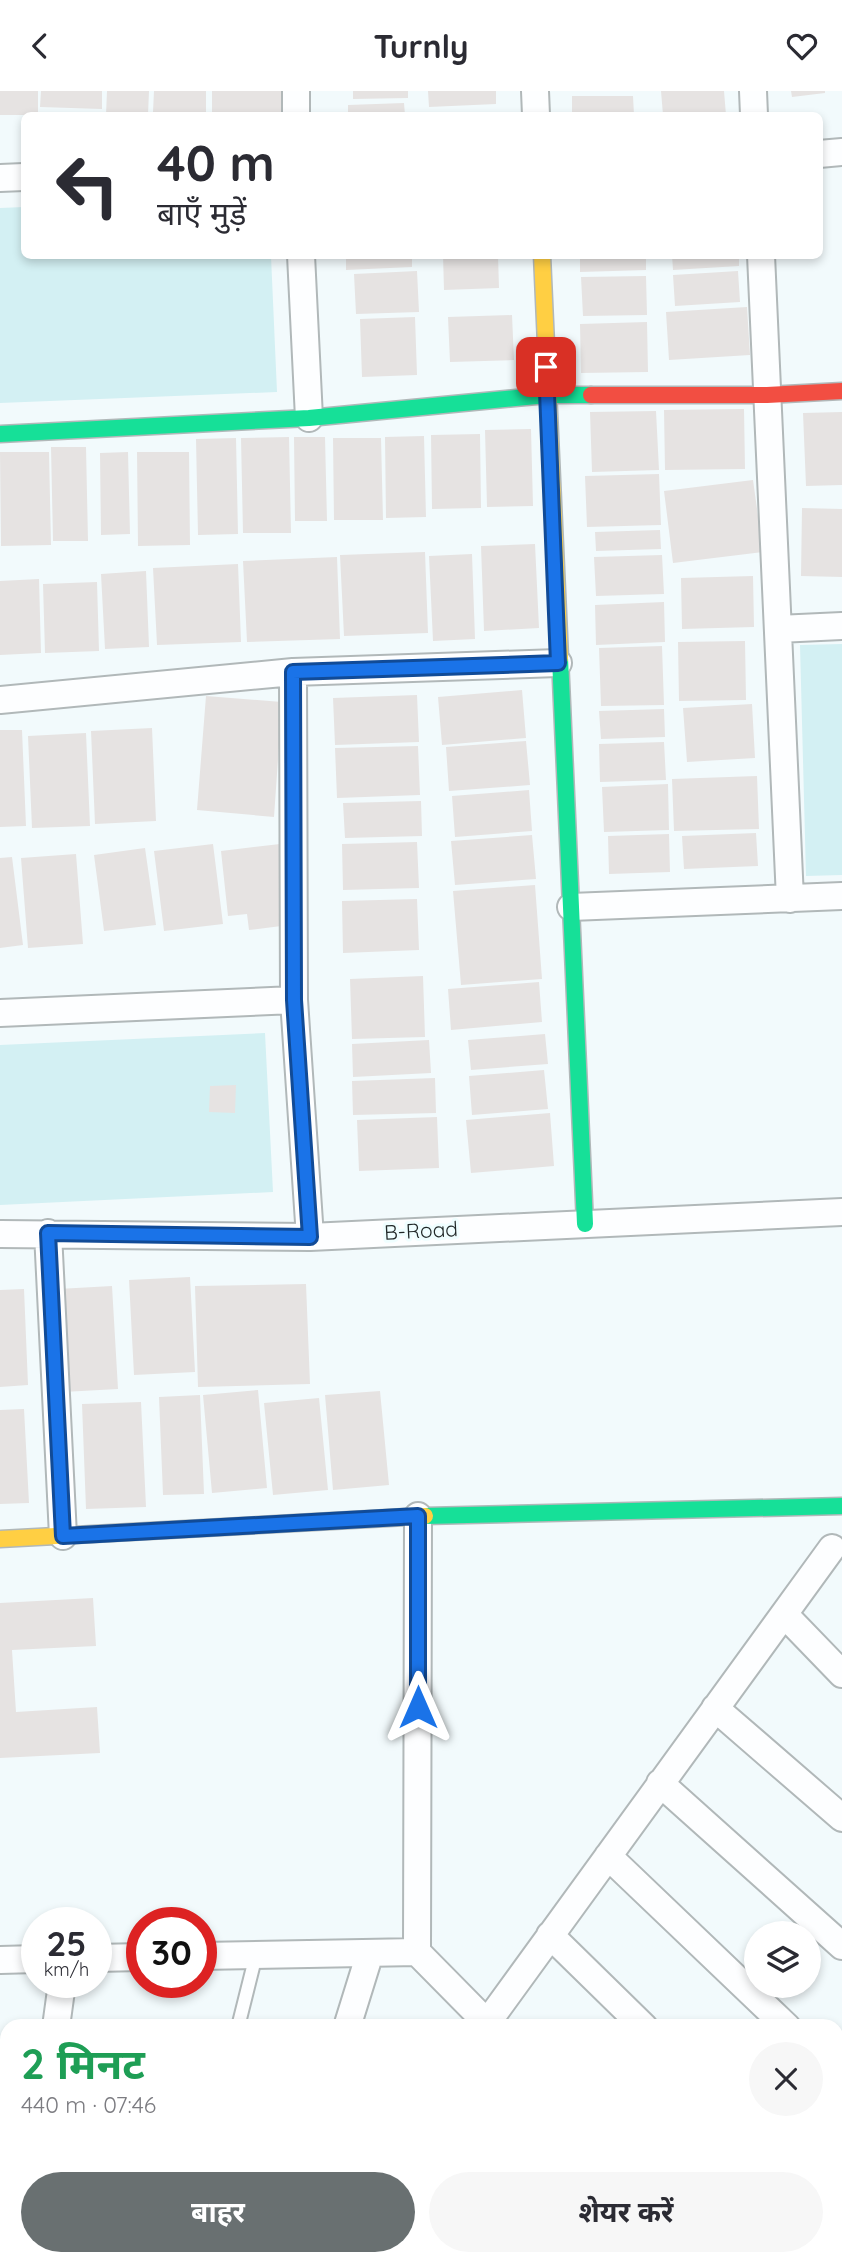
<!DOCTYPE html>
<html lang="hi">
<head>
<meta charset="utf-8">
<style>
	:root { --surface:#fff; --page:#f7f7f7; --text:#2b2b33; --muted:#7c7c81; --accent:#697071 }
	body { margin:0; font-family:Quicksand,"Noto Sans Devanagari",sans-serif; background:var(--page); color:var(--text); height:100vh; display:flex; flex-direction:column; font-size:26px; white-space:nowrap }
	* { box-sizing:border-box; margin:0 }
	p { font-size:23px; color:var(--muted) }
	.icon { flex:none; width:38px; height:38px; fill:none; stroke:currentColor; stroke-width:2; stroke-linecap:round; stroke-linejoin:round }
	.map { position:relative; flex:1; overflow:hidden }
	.sheet { position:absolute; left:0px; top:1928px; width:844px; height:247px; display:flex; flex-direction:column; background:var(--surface); border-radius:21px 21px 0 0; box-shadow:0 4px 10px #0003 }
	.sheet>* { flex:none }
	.banner { position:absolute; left:21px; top:21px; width:802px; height:147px; border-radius:10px; box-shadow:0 4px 10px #0003; background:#fff; color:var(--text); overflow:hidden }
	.controls { position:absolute; left:744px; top:1830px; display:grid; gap:14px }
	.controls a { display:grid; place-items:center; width:77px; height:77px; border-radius:50%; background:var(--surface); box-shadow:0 4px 10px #0003; font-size:35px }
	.speed { position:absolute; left:21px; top:1816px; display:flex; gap:14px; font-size:35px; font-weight:700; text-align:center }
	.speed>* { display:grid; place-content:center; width:91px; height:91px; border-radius:50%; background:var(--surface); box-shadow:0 4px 10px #0003; line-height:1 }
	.speed small { font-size:18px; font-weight:400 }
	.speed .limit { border:10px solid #d22; background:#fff; color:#111 }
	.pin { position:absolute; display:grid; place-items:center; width:60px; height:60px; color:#fff; margin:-30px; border-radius:14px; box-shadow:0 4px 10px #0006 }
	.me { position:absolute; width:77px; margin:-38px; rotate:0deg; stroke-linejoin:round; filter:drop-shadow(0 0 5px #0008) }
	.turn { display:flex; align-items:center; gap:24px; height:147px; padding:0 21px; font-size:32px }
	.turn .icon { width:91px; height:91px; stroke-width:2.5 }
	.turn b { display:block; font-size:49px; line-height:60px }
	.round { display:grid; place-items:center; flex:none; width:74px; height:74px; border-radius:37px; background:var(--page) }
	.headline { display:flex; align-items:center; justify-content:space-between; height:119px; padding:0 21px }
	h1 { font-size:42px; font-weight:700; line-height:52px; color:#1e9e55 }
	.cta { display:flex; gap:14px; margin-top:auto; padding:14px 21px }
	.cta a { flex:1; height:80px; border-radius:42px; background:var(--accent); color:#fff; font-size:28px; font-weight:700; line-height:80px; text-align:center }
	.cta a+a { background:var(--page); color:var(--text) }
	header { display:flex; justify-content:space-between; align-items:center; height:91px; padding:0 21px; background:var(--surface); font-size:32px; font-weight:700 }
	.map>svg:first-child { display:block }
</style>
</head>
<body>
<header><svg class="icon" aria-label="back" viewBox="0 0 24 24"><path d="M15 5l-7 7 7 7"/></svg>Turnly<svg class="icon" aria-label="heart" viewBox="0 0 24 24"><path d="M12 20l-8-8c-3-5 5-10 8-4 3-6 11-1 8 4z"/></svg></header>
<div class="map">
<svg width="842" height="2175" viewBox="0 0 842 2175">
	<rect width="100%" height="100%" fill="#f2fafc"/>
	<path fill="#d3f0f3" d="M24 116V164L271 165 277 301 0 312V117Z
		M842 553V784L806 785 800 554Z
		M265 942 273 1101 0 1114V954Z"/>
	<path fill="#e6e3e2" d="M0 0H38V24H0Z
		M41 0H102V18L40 16Z
		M107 0H149L148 24H106Z
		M154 0H206V23L153 21Z
		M212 0H289L288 24H212Z
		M353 0H408V7L353 8Z
		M428 0H496V13L429 16Z
		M661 0H724L726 24H663Z
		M791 0H825V2L792 6Z
		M572 5H633L634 24H572Z
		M404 12 405 24H348V14Z
		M346 164H412V176L346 179Z
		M443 164H498L499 197 444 199Z
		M580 164H646V179L580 181Z
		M672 164H739V175L673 179Z
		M417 180 419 221 356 223 354 183Z
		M738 180 740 211 675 215 673 184Z
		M646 185 647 224 583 225 581 186Z
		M747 216 750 264 669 269 666 221Z
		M512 224 514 269 450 271 448 226Z
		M415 226 417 284 362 286 360 228Z
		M647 231 648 281 581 282 580 233Z
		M744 318 745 378 665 379 664 319Z
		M656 320 659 379 592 381 590 321Z
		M842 321V394L806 395 803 322Z
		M531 338 533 415 487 416 485 339Z
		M480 343 481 417 432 418 431 344Z
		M424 345 426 426 386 427 385 346Z
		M289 346 291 442H243L241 347Z
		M294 346H325L327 430H295Z
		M236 347 238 443 198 444 196 348Z
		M333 347H381L383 429H334Z
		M51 356H86L88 450H53Z
		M0 361H49L51 454 1 455Z
		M128 361 130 443 101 444 100 362Z
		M137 361H189L190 454 138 455Z
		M659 383 661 434 587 436 585 385Z
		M753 389 763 461 673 472 664 400Z
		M802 417 842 418V486L801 485Z
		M660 439 661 458 596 460 595 441Z
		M535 453 539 537 484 540 481 455Z
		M425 461 428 542 344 545 340 464Z
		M472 463 475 548 433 550 429 465Z
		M662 464 664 503 596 505 594 466Z
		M337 466 340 548 247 551 243 470Z
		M238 473 241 551 157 554 153 477Z
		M146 480 149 556 105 558 101 483Z
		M753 485 754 536 682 538 681 487Z
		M39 488 41 562 0 564V490Z
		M97 491 99 560 45 562 43 493Z
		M664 511 665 551 596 554 595 514Z
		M745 550 746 609 679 610 678 551Z
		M662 555 664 614 601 615 599 557Z
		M522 599 526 647 442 654 438 606Z
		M417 604 419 651 335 654 333 607Z
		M206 605 282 611 274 726 197 719Z
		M752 613 755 667 687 671 683 617Z
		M664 618 665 646 601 648 599 620Z
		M152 637 156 730 95 733 91 640Z
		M0 639H22L26 735 0 736Z
		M86 642 90 735 32 737 28 645Z
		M526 650 530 694 449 700 446 656Z
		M664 651 666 689 600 691 599 653Z
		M418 655 420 704 337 707 335 657Z
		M757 685 759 738 674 740 672 688Z
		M668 693 669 739 604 741 602 696Z
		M529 699 532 740 455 746 452 705Z
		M421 710 422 745 345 747 343 712Z
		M756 742 758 775 684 778 682 745Z
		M669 743 670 781 609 783 608 745Z
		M532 744 536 788 455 794 451 750Z
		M417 751 419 797 343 799 342 753Z
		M213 753 223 833 164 840 154 760Z
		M280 753 289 834 249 839 247 823 228 825 221 760Z
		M145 757 156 834 104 840 94 764Z
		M76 763 83 853 28 857 21 767Z
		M12 766 23 854 0 857V767Z
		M535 794 542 888 461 894 453 800Z
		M417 808 419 859 343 862 342 810Z
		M423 885 425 946 352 948 350 888Z
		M539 891 542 931 451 939 448 898Z
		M545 943 548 973 471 979 468 949Z
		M429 949 431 982 353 986 352 953Z
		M544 979 548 1018 472 1024 469 985Z
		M435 987 436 1022 353 1024 352 990Z
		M236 994 235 1022 209 1021 210 995Z
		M550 1022 554 1075 471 1082 466 1029Z
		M437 1026 439 1077 359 1080 357 1029Z
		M190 1186 195 1281 134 1284 129 1189Z
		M306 1193 310 1293 198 1296 195 1195Z
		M112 1195 118 1298 63 1301 58 1198Z
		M24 1198 28 1294 0 1296V1199Z
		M258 1299 267 1397 212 1402 203 1304Z
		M380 1300 389 1394 333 1399 325 1304Z
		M200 1304 204 1403 163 1404 159 1306Z
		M319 1307 328 1399 273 1404 264 1312Z
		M141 1311 146 1416 86 1418 82 1313Z
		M24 1318 29 1412 0 1413V1319Z
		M93 1507 96 1555 12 1559 16 1621 97 1616 100 1662 0 1667V1512Z"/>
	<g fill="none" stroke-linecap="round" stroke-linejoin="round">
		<defs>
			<path id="lane" d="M238 1936 256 1864"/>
			<path id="street" d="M535 0 536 24
				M753 0 754 24
				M296 24V0
				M819 63 842 61
				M0 87 24 86
				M301 164 309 327
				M761 164 790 808
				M778 538 842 535
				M293 581 294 909 310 1146
				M0 609 293 581 558 572
				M571 816 842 805
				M0 922 294 909
				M48 1142 63 1445
				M0 1143 310 1146 842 1121
				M418 1425 417 1861 491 1936
				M784 1523 842 1583
				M715 1617 842 1727
				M660 1692 842 1855
				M608 1765 787 1936
				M550 1844 644 1936
				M201 1865 417 1861
				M96 1867 142 1866
				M0 1869 37 1868
				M487 1932 832 1457
				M56 1936 62 1892
				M347 1936 370 1862
				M836 1983 842 1989
				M836 2048 842 2041
				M0 2124H7
				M729 2168 736 2175"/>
			<path id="fast" d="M0 343 309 327 547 304H591
				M560 567 585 1133
				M425 1425 842 1415"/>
			<path id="slow" d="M542 164 560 567
				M0 1448 425 1425"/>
			<path id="jam" d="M591 304H767L842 300"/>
		</defs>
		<use href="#lane" stroke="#b1b8b9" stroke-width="16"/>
		<use href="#street" stroke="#b1b8b9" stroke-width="30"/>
		<use href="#fast" stroke="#b1b8b9" stroke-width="19"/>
		<use href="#slow" stroke="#b1b8b9" stroke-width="19"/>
		<use href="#jam" stroke="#b1b8b9" stroke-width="19"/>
		<use href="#lane" stroke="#fdfeff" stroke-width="12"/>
		<use href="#street" stroke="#fdfeff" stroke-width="26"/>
		<use href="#fast" stroke="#16e098" stroke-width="16"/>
		<use href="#slow" stroke="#ffcf43" stroke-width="16"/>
		<use href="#jam" stroke="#f24e42" stroke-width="16"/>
	</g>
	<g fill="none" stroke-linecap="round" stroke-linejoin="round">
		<defs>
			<path id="route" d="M418 1616V1425L63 1445 48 1142 310 1146 294 909 293 581 558 572 546 276"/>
		</defs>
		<use href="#route" stroke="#114b97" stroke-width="18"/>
		<use href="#route" stroke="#1a73e8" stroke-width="12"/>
	</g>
	<g text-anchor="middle" stroke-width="6" stroke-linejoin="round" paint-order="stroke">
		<g font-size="21" fill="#1f2626" stroke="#effeff">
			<text transform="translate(421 1140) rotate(-3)" y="7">B-Road</text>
		</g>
	</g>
</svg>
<div class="controls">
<a><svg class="icon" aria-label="layers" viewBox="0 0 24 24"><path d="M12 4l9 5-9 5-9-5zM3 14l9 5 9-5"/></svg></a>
</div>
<div class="speed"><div>25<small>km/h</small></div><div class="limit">30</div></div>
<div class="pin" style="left:546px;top:276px;background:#d93025"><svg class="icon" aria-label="arrive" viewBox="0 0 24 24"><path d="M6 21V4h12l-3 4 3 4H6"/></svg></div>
<svg class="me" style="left:418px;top:1616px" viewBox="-20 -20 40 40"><path d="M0-17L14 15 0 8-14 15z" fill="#1a73e8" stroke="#fff" stroke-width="4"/></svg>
<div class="banner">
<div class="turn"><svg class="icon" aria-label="left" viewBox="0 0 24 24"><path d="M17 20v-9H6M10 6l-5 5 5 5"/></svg><div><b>40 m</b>बाएँ मुड़ें</div></div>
</div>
<section class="sheet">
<div class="headline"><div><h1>2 मिनट</h1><p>440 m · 07:46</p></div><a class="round"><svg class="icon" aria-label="close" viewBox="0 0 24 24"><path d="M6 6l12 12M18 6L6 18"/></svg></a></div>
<div class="cta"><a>बाहर</a><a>शेयर करें</a></div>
</section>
</div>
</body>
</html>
